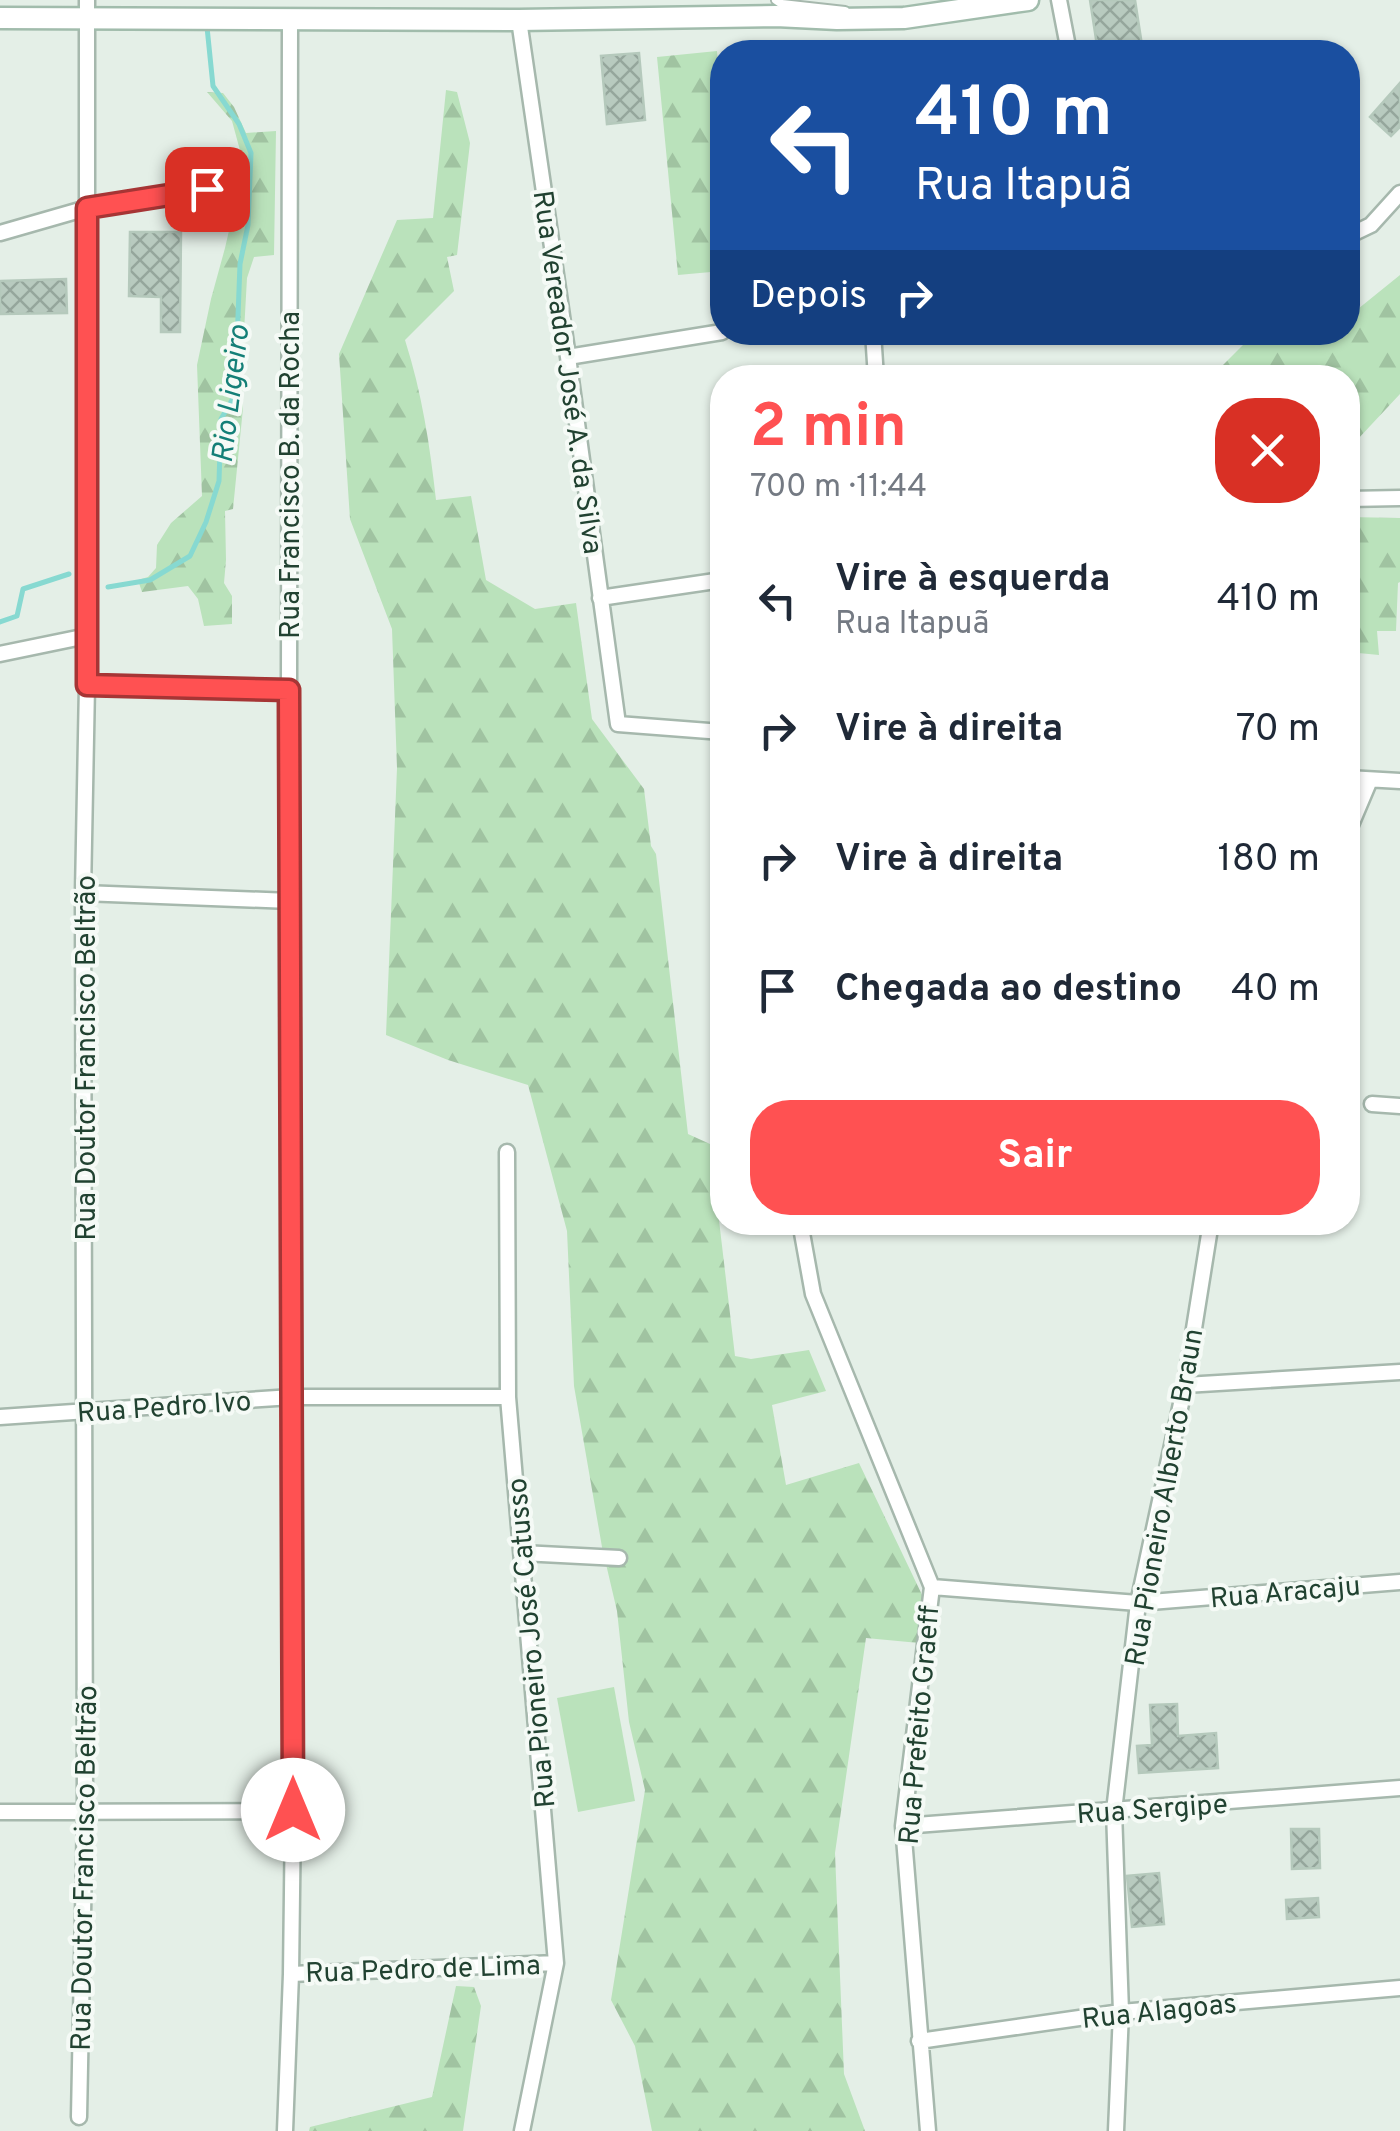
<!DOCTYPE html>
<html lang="pt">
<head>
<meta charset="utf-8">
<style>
	:root { --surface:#fff; --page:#f2f2f3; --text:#1f2937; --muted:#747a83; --accent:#ff5152 }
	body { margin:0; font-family:Overpass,sans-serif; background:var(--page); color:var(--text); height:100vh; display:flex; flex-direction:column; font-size:38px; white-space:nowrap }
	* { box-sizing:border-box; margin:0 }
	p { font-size:32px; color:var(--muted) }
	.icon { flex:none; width:55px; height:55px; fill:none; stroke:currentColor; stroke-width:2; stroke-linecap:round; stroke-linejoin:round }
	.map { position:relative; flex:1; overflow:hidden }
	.side { position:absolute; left:710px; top:365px; width:650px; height:870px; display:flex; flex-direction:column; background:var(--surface); border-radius:40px; box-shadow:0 2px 8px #0004 }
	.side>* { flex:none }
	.banner { position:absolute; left:710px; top:40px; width:650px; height:305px; border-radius:40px; box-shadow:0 2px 8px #0004; background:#1a4fa0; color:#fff; overflow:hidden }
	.pin { position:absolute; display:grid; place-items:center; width:85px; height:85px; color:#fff; margin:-42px; border-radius:20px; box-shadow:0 5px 15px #0006 }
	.me { position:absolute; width:110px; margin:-55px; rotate:0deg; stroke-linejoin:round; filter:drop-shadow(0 0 8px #0008) }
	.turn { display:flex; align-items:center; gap:35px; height:210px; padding:0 40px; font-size:45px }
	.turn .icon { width:130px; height:130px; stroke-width:2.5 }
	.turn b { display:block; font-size:70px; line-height:85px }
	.then { display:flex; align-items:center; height:95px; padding:0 40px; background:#0003; gap:20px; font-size:38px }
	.round { display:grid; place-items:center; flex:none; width:105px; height:105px; border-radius:40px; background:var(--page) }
	.overview { display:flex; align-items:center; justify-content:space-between; height:170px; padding:0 40px }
	h1 { font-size:60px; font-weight:700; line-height:75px; color:var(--accent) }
	.button { display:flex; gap:20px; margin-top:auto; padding:20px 40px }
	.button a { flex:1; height:115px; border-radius:40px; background:var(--accent); color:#fff; font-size:40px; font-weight:700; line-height:115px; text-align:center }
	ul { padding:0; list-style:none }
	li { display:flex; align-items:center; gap:30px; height:130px; padding:0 40px }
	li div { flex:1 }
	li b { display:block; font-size:38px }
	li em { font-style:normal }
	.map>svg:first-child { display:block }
</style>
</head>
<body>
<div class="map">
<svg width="1400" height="2131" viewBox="0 0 1400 2131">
	<defs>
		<pattern id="forest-firs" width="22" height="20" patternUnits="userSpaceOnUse" patternTransform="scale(2.5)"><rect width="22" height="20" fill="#bae2bb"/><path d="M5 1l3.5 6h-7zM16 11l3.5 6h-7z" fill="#a0c3a1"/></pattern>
		<pattern id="building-cross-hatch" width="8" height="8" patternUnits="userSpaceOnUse" patternTransform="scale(2.5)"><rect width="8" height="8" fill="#b8cabf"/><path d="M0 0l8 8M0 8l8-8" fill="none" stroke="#95a69c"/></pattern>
	</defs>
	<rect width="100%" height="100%" fill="#e4efe7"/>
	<path fill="url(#forest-firs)" d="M717 51 722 114V271L678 275 657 57Z
		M446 90 457 92 470 143 457 255 447 257 454 291 405 340C422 393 430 446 436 500L471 496 486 580 535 609 576 603 592 719 644 789 651 846 656 854 688 1134 710 1144 735 1356 751 1359 809 1350 826 1391 772 1405 786 1485 859 1463 924 1599 919 1643 866 1638 835 1853 844 2074 865 2131H652L635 2046 611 2000 645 1790 629 1722 617 1611 602 1547 574 1386 567 1231 528 1085 448 1060 386 1035 397 768 392 629 350 519 339 354 397 220 433 218Z
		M207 92 223 93 234 107 246 133 276 131 274 255 254 257 247 278 242 368 243 408 233 509 225 511 226 560 224 583 232 596V624L204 626 198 599 188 586 142 592 138 580 148 577 156 568 157 545 171 523 202 496 197 365 211 299 225 248 244 165 232 121Z
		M1400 275V394L1357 440 1348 443V378L1211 377 1254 334 1309 337 1318 333 1348 332V317Z
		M1348 517 1400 518V582L1398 583 1396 631H1377L1379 655 1348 652Z
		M456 1986 474 1987 481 2006 463 2131H309L310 2127 432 2097Z"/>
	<path fill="#bae2bb" d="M614 1687 635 1801 578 1812 557 1698Z"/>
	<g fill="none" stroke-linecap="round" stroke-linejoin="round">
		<path stroke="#87d9d1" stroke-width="5" d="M108 587 150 580 190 556 206 522 219 481 221 419 235 395 240 264 248 225 251 153 239 124 213 86 207 27
			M0 622 17 616 23 589 69 574"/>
	</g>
	<path fill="url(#building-cross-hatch)" stroke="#b5c9bc" stroke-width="2.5" d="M1090 0H1135L1143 52H1098Z
		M639 53 645 120 607 124 601 56Z
		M1400 83V127L1391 136 1370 117Z
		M130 232H181L180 332H161V297L129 296Z
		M66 279 67 313 0 314V281Z
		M1177 1704 1178 1736 1216 1733 1218 1768 1139 1773 1137 1746 1152 1745 1150 1705Z
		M1291 1829H1319L1320 1868 1292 1869Z
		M1159 1873 1164 1924 1132 1927 1127 1876Z
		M1318 1898 1319 1917 1287 1919 1286 1900Z"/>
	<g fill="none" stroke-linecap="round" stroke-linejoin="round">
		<defs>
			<path id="lane" d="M776 0 782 4 845 11"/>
			<path id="street" d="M1059 0 1069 52
				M519 20 568 357 618 724 722 732
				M0 233 87 208 207 189
				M1348 236 1371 225 1400 193
				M873 332 876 378
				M568 357 722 332
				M1348 499 1400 498
				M600 598 722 580
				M0 654 87 636
				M87 685 289 690
				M1348 778 1400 781
				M1348 832 1370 780
				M83 893 290 901
				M1372 1104 1400 1106
				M507 1152 508 1397 556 1963 522 2131
				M800 1222 813 1294 932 1587 903 1826 928 2131
				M1185 1385 1400 1372
				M0 1417 292 1397H508
				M522 1553 619 1558
				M932 1587 1138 1603 1400 1582
				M0 1812 293 1811
				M903 1826 1400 1788
				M291 1974 556 1963
				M919 2041 1121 2012 1400 1988
				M79 2117 85 1812 83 893 87 685V0
				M285 2131 291 1974 293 1811 289 690 290 19
				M1116 2131 1121 2012 1114 1811 1138 1603 1185 1385 1211 1222"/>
			<path id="secondary" d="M0 18 519 20 776 16 837 19 904 18 1028 0"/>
		</defs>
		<use href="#lane" stroke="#a6b8ad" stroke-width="12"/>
		<use href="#street" stroke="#a6b8ad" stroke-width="19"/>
		<use href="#secondary" stroke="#a1bcac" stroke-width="25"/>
		<use href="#lane" stroke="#fff" stroke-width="8"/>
		<use href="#street" stroke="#fff" stroke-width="14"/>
		<use href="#secondary" stroke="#fff" stroke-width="20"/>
	</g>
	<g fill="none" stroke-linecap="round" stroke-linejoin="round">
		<defs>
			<path id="route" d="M207 189 87 208V685L289 690 293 1810"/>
		</defs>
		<use href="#route" stroke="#a63535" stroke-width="25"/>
		<use href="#route" stroke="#ff5152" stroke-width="18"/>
	</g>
	<g text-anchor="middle" stroke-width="8" stroke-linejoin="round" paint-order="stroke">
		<g font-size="28" fill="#214231" stroke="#f5faf6">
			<text transform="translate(569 372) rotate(82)" y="10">Rua Vereador José A. da Silva</text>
			<text transform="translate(289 475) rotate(-90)" y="10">Rua Francisco B. da Rocha</text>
			<text transform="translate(85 1058) rotate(-90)" y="10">Rua Doutor Francisco Beltrão</text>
			<text transform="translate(164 1406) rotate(-4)" y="10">Rua Pedro Ivo</text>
			<text transform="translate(1163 1497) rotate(-80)" y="10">Rua Pioneiro Alberto Braun</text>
			<text transform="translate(1285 1591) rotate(-5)" y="10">Rua Aracaju</text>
			<text transform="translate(530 1643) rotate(-95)" y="10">Rua Pioneiro José Catusso</text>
			<text transform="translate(918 1725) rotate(-85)" y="10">Rua Prefeito Graeff</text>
			<text transform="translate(1152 1808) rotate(-4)" y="10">Rua Sergipe</text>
			<text transform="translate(83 1868) rotate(-89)" y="10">Rua Doutor Francisco Beltrão</text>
			<text transform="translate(423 1968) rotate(-2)" y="10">Rua Pedro de Lima</text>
			<text transform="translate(1159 2010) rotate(-6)" y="10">Rua Alagoas</text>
		</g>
		<g font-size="30" font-style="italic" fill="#147f77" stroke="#f5faf6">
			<text transform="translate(230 394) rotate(-83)" y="10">Rio Ligeiro</text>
		</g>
	</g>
</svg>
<div class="pin" style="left:207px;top:189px;background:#d93025"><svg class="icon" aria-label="arrive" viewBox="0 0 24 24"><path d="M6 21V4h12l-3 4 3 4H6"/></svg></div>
<svg class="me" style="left:293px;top:1810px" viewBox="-20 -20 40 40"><circle r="19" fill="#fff"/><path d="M0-13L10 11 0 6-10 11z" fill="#ff5152"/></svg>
<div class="banner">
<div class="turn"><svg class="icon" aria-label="left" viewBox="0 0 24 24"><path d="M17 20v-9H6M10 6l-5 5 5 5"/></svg><div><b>410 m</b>Rua Itapuã</div></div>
<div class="then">Depois<svg class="icon" aria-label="right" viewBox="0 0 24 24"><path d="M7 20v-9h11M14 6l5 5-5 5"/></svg></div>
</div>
<section class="side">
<div class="overview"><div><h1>2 min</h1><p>700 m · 11:44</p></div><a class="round" style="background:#d93025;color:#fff"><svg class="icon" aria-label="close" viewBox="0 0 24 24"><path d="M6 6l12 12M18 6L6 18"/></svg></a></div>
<ul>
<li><svg class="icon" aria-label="left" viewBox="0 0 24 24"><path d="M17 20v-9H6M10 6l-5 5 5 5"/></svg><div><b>Vire à esquerda</b><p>Rua Itapuã</p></div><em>410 m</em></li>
<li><svg class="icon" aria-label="right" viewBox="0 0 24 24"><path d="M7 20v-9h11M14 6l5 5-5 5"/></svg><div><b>Vire à direita</b></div><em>70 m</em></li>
<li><svg class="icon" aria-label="right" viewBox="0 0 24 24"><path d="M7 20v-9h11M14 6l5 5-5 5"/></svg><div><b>Vire à direita</b></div><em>180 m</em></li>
<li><svg class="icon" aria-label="arrive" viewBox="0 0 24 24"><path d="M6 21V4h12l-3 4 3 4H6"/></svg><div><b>Chegada ao destino</b></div><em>40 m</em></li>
</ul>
<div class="button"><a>Sair</a></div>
</section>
</div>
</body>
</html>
